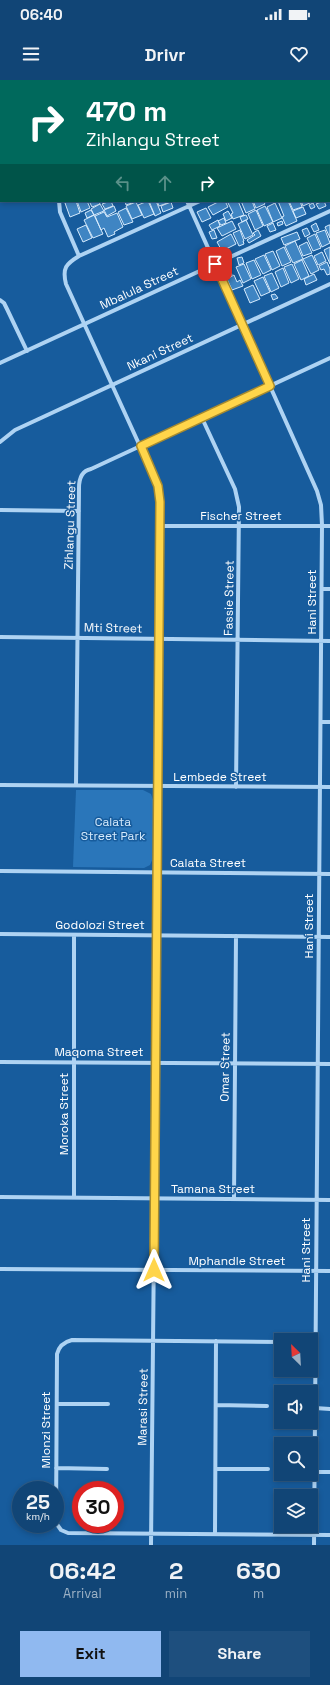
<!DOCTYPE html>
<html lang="en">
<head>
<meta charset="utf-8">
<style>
	:root { --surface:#114576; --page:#1e4f7e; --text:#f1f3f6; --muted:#9cb1c5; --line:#305d88; --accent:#90b9f0 }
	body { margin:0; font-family:"Space Grotesk",sans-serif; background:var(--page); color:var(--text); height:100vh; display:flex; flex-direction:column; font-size:15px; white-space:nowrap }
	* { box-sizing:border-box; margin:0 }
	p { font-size:13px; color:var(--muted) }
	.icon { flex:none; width:22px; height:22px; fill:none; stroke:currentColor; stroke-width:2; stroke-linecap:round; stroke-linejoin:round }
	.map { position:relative; height:1465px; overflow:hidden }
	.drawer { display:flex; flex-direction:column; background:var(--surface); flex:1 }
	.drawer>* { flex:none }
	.top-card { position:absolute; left:0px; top:0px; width:330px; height:122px; box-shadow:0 2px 6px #0003,0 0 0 1px var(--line); background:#00695c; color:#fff; overflow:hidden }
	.needle { width:26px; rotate:336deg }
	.tools { position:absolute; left:274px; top:1253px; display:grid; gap:8px }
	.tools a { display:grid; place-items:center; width:44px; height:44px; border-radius:0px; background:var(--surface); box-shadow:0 2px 6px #0003,0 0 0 1px var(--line); font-size:20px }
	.speed { position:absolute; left:12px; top:1401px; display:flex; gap:8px; font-size:20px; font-weight:700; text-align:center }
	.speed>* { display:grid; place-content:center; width:52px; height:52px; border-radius:50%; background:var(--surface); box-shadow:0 2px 6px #0003,0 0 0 1px var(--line); line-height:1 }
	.speed small { font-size:10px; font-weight:400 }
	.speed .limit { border:6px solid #d22; background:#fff; color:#111 }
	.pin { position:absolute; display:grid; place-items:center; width:34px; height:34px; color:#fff; margin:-17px; border-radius:8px; box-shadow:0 2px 6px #0006 }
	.me { position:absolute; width:44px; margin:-22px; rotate:0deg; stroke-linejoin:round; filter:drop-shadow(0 0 3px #0008) }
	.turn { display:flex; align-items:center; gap:14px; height:84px; padding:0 20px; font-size:18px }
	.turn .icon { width:52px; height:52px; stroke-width:2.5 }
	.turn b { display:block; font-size:28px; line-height:34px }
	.lanes { display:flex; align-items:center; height:38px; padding:0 20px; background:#0003; justify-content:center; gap:20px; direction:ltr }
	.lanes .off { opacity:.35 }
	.eta { display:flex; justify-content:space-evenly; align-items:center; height:68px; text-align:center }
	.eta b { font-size:24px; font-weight:800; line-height:28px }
	.cta { display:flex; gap:8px; margin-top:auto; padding:8px 20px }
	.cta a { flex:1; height:46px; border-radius:0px; background:var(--accent); color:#111; font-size:16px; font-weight:800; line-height:46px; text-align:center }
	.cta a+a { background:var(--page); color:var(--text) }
	.status { display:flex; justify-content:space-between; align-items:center; height:28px; padding:0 20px; background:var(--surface); direction:ltr }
	.status svg { height:11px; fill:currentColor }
	header { display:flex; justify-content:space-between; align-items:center; height:52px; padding:0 20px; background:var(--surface); font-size:18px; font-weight:800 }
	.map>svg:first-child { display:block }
</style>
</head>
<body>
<div class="status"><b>06:40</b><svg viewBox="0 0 49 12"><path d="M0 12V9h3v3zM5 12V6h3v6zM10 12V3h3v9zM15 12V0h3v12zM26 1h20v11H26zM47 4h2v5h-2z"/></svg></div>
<header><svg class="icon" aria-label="menu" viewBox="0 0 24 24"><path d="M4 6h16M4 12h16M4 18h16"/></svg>Drivr<svg class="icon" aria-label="heart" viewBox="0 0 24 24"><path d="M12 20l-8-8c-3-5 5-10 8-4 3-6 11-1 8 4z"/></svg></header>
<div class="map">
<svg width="330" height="1465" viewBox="0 0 330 1465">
	<rect width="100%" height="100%" fill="#175c9d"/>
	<path fill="#2a76ba" d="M76 710H143L151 714 153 720 152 780 150 785 144 788 73 787Z"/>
	<path fill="#3f85c3" stroke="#d6ebfd" d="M321 0H330V11L329 1Z
		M71 121H76L80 133 70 137 65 123Z
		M77 121H87L90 128 81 132Z
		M89 121H99L100 124 92 127Z
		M111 121 113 126 105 129 102 124Z
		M125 121H135V122L126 125Z
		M148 121 154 134 144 138 138 125Z
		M149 121H156L161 133 155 136Z
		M157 121H173L159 126Z
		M220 121H225L228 127 213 135 208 127Z
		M227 121H238L244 135 233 139 231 134 233 133Z
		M241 121H252L255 129 246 133Z
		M253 121H263L265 124 256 128Z
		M278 121H288L297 141 286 146 282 137 284 136Z
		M289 121H300L302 127 293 130Z
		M301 121H312V122L303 126Z
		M324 121 326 126 319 129 316 124Z
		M136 122 142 135 132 139 126 126Z
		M171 122 173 128 163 132 161 126Z
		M275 123 282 138 273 142 267 127Z
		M313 123 315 127 311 129 309 125Z
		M100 124 104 131 94 135 91 129Z
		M114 126 116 131 107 136 104 130Z
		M265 126 273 142 264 146 257 130Z
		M303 127 306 134 296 138 293 131Z
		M126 128 133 142 124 145 118 132Z
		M206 128 211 138 202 142 197 132Z
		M91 130 94 135 87 138 85 133Z
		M256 130 263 146 255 150 248 134Z
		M228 131 232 138 226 141 223 134Z
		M104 132 107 137 117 133 123 147 114 152 115 154 108 157 104 148 101 150 95 136Z
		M94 135 103 154 93 158 84 140Z
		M246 135 248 139 242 142 240 137Z
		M224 138 226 143 221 145 218 141Z
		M218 140 220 146 212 150 209 145Z
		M246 140 253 155 245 159 238 144Z
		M232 141 236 149 222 156 217 148Z
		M282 141 283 144 278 146 277 143Z
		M273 143 276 150 270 152 267 146Z
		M316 143 319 150 314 152 311 146Z
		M86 145 92 158 83 162 77 149Z
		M329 145H330V158L325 147Z
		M307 148 310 154 305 157 302 150Z
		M214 150 217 158 212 159 209 152Z
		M240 150 244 161H243L244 164 239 166 233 153Z
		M258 150 261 156 249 163 247 160 255 155 253 153Z
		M325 150 330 163 322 167 316 153Z
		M297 152 300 159 284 165 281 158Z
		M231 154 236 164 222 171 217 162Z
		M315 154 321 168 313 171 307 158Z
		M295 161 303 179 293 183 285 166Z
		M307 162 312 173 303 176 299 166Z
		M284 167 291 182 282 186 276 171Z
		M330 167V184L324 170Z
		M273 171 280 186 272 190 265 174Z
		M322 172 326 181 318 185 314 176Z
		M264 175 271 190 263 194 255 179Z
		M312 175 319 190 311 194 303 179Z
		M242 177 244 183 239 185 237 178Z
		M254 180 261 195 252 199 246 183Z
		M302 180 309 196 301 200 294 184Z
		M327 182 330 189V194L327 195 324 189 321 190 319 186Z
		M244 184 251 199 243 203 236 187Z
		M292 184 299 199 291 203 284 187Z
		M230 188 232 195 227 197 224 190Z
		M283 188 289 203 281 207 275 192Z
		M272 193 279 208 271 212 264 196Z
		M314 194 317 200 306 205 304 199Z
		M234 195 237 202 240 200 243 206 232 210 227 199Z
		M263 197 270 212 261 216 254 201Z
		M253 205 260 219 250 223 244 209Z
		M275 214 278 218 273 220 271 215Z"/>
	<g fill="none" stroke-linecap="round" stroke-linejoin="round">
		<path stroke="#aed3f3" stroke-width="4" d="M82 1 85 0
			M301 1 302 0
			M0 39 1 38
			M329 61H330
			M59 121 60 132 79 176
			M187 121 317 411 321 425 322 445 314 1465
			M0 220 4 223 7 229 27 271
			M0 283 330 131
			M202 338 235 409 239 427 236 707
			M0 362 15 350 330 204
			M0 430 79 431
			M160 446H330
			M322 509H330
			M0 557 330 561
			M321 642H330
			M0 705 330 707
			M76 705 79 408C79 399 81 391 91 389L330 278
			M0 791 330 794
			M0 854 330 857
			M0 982 330 984
			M0 1117 330 1120
			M74 1117V855
			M234 1119 236 856
			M0 1189 330 1191
			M281 1262 72 1260C64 1262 59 1266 57 1274L56 1443 61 1450 68 1453 330 1455
			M57 1324H108
			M216 1325 267 1326
			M315 1328 330 1329
			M56 1388 107 1389
			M216 1389H268
			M315 1392H330
			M215 1454 216 1261
			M151 1465 160 559 159 414 154 397 66 204C62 188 66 184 79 176L200 121"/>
	</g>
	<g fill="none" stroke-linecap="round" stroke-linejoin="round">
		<defs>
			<path id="route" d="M154 1190 160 422 158 406 141 366 270 306 215 184"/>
		</defs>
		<use href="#route" stroke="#a68a30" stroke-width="10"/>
		<use href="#route" stroke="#ffd54a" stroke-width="7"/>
	</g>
	<g text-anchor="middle" stroke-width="3" stroke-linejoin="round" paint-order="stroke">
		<g font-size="12" fill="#fff" stroke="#175c9d">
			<text transform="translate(139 208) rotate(-25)" y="4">Mbalula Street</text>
			<text transform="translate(160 272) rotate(-25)" y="4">Nkani Street</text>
			<text x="241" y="440">Fischer Street</text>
			<text transform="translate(70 445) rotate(-88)" y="4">Zihlangu Street</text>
			<text transform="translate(229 518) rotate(-89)" y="4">Fassie Street</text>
			<text transform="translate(312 522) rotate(-90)" y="4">Hani Street</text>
			<text transform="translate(113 548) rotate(1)" y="4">Mti Street</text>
			<text x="220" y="701">Lembede Street</text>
			<text x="208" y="787">Calata Street</text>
			<text x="100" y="849">Godolozi Street</text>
			<text transform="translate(309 846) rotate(-90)" y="4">Hani Street</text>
			<text x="99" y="976">Maqoma Street</text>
			<text transform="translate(225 987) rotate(-89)" y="4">Omar Street</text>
			<text transform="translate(64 1034) rotate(-90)" y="4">Moroka Street</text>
			<text x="213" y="1113">Tamana Street</text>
			<text transform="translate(306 1170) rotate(-90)" y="4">Hani Street</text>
			<text x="237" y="1185">Mphandle Street</text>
			<text transform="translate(143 1327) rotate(-89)" y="4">Marasi Street</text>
			<text transform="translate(46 1350) rotate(-90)" y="4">Mlonzi Street</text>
		</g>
		<g font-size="12" fill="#d6ebfd" stroke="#175c9d">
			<text x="113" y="746">Calata<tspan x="113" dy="14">Street Park</tspan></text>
		</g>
	</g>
</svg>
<div class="tools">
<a><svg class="needle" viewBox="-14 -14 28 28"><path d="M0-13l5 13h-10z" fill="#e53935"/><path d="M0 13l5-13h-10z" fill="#9cb1c5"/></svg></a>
<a><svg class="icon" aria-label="sound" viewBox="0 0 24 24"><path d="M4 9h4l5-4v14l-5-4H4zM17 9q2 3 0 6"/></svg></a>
<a><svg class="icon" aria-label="search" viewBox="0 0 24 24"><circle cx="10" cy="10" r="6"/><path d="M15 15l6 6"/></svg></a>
<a><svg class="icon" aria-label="layers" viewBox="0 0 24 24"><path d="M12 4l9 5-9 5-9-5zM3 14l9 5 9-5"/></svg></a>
</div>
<div class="speed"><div>25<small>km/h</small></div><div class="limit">30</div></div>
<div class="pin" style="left:215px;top:184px;background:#d93025"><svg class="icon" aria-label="arrive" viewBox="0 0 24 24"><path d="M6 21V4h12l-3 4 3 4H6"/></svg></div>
<svg class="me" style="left:154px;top:1190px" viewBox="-20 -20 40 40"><path d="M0-17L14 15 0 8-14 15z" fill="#ffd54a" stroke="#fff" stroke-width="4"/></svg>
<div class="top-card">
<div class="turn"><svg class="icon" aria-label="right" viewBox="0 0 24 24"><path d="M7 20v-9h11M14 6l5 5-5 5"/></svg><div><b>470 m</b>Zihlangu Street</div></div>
<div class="lanes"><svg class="icon off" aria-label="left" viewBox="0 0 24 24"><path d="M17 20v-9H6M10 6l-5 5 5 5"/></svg><svg class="icon off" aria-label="ahead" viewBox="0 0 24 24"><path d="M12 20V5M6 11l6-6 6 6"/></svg><svg class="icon" aria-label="right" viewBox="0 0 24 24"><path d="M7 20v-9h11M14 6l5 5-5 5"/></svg></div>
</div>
</div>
<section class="drawer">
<div class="eta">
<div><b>06:42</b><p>Arrival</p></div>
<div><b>2</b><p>min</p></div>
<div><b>630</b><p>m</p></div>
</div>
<div class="cta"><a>Exit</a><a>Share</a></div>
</section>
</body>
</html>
